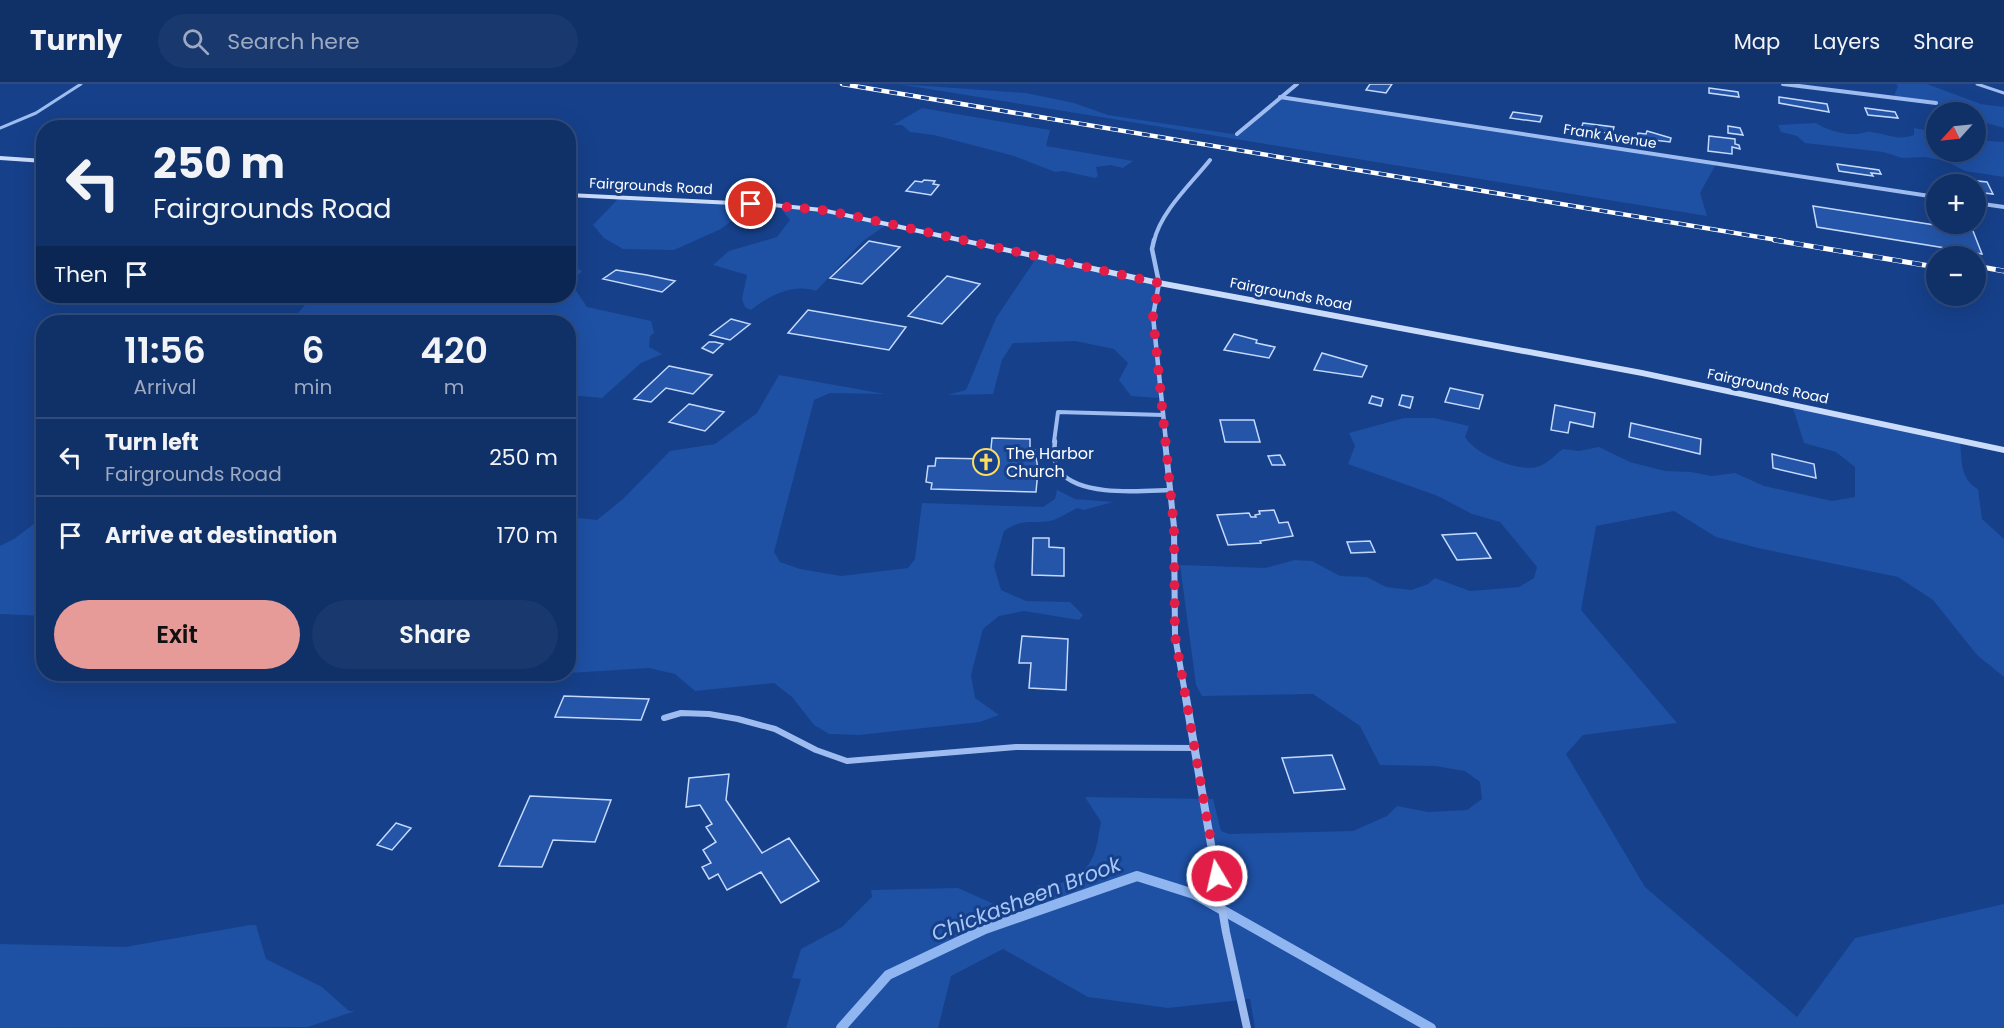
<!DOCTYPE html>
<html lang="en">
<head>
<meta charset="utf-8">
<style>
	:root { --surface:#103068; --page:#19386e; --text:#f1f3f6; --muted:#9ca9c0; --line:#304b7c; --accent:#e69b98 }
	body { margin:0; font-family:Poppins,sans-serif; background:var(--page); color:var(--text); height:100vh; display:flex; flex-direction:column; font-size:22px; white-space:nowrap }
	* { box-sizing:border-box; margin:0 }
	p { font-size:20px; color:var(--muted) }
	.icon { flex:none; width:33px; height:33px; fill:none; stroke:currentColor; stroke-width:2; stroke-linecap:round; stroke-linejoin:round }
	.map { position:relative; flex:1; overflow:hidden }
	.details { position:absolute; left:36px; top:231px; width:540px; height:366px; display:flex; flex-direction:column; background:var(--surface); border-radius:24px; box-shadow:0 6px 24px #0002,0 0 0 2px var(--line) }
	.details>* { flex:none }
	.top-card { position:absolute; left:36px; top:36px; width:540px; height:183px; border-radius:24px; box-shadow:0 6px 24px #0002,0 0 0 2px var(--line); background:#103068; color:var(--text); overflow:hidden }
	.needle { width:39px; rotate:243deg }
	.buttons { position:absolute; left:1926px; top:18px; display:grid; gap:12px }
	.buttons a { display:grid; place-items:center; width:60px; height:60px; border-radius:50%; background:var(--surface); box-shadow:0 6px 24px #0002,0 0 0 2px var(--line); font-size:30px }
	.pin { position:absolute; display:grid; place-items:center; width:51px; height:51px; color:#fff; margin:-26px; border:3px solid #fff; border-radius:50%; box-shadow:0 2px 6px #0007 }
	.me { position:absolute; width:66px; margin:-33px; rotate:351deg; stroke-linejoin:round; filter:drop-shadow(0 0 4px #0008) }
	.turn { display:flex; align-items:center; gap:21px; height:126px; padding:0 18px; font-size:27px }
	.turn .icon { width:78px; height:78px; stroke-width:2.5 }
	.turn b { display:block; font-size:42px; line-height:51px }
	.then { display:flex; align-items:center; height:57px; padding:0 18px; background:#0003; gap:12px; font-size:22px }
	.eta { display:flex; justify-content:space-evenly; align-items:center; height:102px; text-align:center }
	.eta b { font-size:36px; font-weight:600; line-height:42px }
	.button { display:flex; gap:12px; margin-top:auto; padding:12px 18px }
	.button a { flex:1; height:69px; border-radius:36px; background:var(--accent); color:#111; font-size:24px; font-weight:600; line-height:69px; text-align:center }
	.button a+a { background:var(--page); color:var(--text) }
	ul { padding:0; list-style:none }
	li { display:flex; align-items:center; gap:18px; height:78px; padding:0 18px; border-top:2px solid var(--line) }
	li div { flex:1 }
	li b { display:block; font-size:22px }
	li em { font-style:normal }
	header { display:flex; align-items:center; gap:36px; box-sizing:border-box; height:84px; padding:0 30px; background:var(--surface); border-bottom:2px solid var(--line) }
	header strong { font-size:28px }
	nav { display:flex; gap:33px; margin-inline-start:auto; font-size:21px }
	.search { width:420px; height:54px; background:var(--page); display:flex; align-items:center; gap:15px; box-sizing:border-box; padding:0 21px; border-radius:33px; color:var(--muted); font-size:22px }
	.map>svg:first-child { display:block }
</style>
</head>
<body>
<header>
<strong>Turnly</strong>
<div class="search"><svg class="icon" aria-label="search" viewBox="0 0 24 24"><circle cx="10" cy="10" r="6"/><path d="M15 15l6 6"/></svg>Search here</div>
<nav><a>Map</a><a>Layers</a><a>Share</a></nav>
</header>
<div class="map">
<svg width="2004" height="944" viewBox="0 0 2004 944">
	<rect width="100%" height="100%" fill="#16408a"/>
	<path fill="#1e50a4" d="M898 0 1026 9 1074 19 1108 31 1239 51 1280 14 1716 80 1700 109 1707 132Z
		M1896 0H1927L1981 20 2004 23V44L1976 36V28L1894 12 1898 2Z
		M922 24 1050 46 1046 62 1133 77 1123 84 1111 81 1096 83 1098 92 1095 94 1063 87 1055 88 1014 72 934 51 910 48 902 41H893Z
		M1816 39C1826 46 1844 51 1857 50 1862 50 1867 47 1871 48 1887 50 1898 57 1914 51V44L1936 48V68H1976V56L2004 58V93L1965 87 1946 77 1925 73 1902 74 1883 68 1805 59 1797 52 1781 48 1778 41Z
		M618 115H622L772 122C809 124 850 129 886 141L863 157 816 207C792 199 769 212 751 226L745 223 742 215 747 191 713 181 729 167 777 153 790 136 779 122 752 121 721 145 674 166 623 165 604 154 593 141Z
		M1037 173 1158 200 1151 233 1160 308 1158 314 1131 312 1119 296 1128 279 1114 265 1075 257 1013 259 1002 276 993 310 948 311 966 306 996 234Z
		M569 180 582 187 571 199 587 223 651 237 654 249 650 252 649 263 662 270 641 279 602 314 569 311 568 238H291L312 212H568Z
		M779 291 885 310 830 309 814 316 774 468 780 478 800 485 841 492 908 484 915 475 922 419 1043 423 1055 415 1057 406 1075 415 1113 418 1084 426 1077 424C1069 428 1059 435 1050 437 1030 440 1023 434 1004 447L994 482 1001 506 1026 517 1070 518 1083 531 1079 536 1024 527 999 532 983 545 971 591 975 614 999 631 980 638 859 651 829 650 814 641 792 613 774 599 695 607 675 590 649 584 569 589V433L597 436 623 415 670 367 715 360 757 329Z
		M1793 324 1960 358C1962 377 1960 395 1978 405L1982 435 2004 455V593L1977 571 1933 516 1898 493 1758 464 1716 453 1674 427 1596 442 1581 526 1677 639 1583 651 1566 670 1645 803 1797 933 1855 854 2004 820V944H1255L1250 915 1168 924 1088 913 1003 865 951 892 938 944H786L801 895 792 894 801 865 842 843 872 813 871 806 958 804 1023 833 1038 801C1062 804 1088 791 1095 767 1098 758 1099 747 1101 738L1085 713 1213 715 1221 747 1229 750 1353 747 1387 732 1397 722 1428 728 1467 726 1482 715 1480 698 1465 687 1435 682 1380 681 1360 642 1313 610 1202 612 1196 601 1180 481 1265 484 1295 476 1312 477 1340 492 1367 493 1386 503 1411 506 1428 500 1435 494 1470 507 1519 503 1534 494 1537 483 1500 438 1472 430 1438 412 1348 380 1355 362 1349 349 1404 334H1434L1469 342 1465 353C1475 370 1520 390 1540 382 1548 379 1556 370 1563 365L1579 367 1599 363 1630 378 1665 387 1691 388 1712 392 1735 389 1764 402 1832 417 1855 413V383L1836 368 1804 359Z
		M43 433V532L0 530V462L14 455Z
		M250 841H256L266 875 322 903 349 927H355L308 943 0 944V860L125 863Z"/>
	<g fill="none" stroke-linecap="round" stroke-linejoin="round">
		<path stroke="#90b6f2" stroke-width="10" d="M841 944 888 891 985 845 1137 792 1194 810 1431 944"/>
	</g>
	<path fill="#2455a9" stroke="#c4d9fb" stroke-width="1.5" d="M1370 0H1392L1386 9 1366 6Z
		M1709 4 1738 8 1739 13 1709 9Z
		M1779 13 1827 20 1829 28 1779 19Z
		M1865 24 1895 28 1898 34 1868 31Z
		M1513 28 1542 32 1540 38 1510 34Z
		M1583 39 1614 43 1612 50 1581 45Z
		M1728 42 1740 44 1743 51 1728 49Z
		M1647 47 1671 54 1670 58 1637 54 1638 49 1646 50Z
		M1709 52 1735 55V60L1739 61 1740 65 1732 63V70L1708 67Z
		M1837 80 1879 86 1881 90 1871 89 1873 92 1839 87Z
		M1948 93 1969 99 1967 96 1987 98 1993 110 1976 108V100H1951Z
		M924 96 935 97 933 100 939 101 931 111 906 107 915 97 922 98Z
		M1813 122 1973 147 1982 170 1817 143Z
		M869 157 900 163 862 200 830 194Z
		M616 186 647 191 675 197 662 208 603 195Z
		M947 192 980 200 942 240 908 232Z
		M808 226 906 243 889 266 788 249Z
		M731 235 750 240 730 256 710 251Z
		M1234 250 1257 256 1256 259 1275 263 1269 274 1224 266Z
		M709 258H715L723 260 713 269 702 264Z
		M1322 269 1367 282 1362 293 1314 286Z
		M669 282 712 291 693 310 666 304 651 318 634 315Z
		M1450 304 1483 311 1479 325 1445 318Z
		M1402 311 1413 313 1410 324 1399 321Z
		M1372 312 1383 315 1381 322 1369 319Z
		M689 320 724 328 705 347 669 338Z
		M1555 321 1595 329 1593 343 1570 338 1568 349 1551 346Z
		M1220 336H1254L1260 358H1225Z
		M1631 339 1701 355 1700 370 1629 353Z
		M992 354 1030 355V366H1035L1038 386 1036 408 931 405 932 399 926 398 928 382H935L936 374 990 375Z
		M1772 370 1814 380 1816 394 1773 384Z
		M1280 371 1285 381H1272L1268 372Z
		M1274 426 1279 439 1288 438 1293 452 1260 457 1261 459 1228 461 1217 431 1249 429 1251 433H1256L1255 431 1260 430 1259 427Z
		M1476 449 1491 474 1457 476 1442 451Z
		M1033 454H1049V463L1064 464V492L1032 491Z
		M1370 457 1375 468 1351 469 1347 458Z
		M1022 552 1068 555 1066 606 1029 604 1031 579H1019Z
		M564 612 649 615 641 636 555 633Z
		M1332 671 1345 705 1294 709 1282 674Z
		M729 690 726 716 762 769 789 754 819 797 781 819 761 788 727 806 718 790 709 795 702 783 711 779 703 766 716 758 706 743 712 740 700 721 686 723 689 694Z
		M530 712 611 716 595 758 553 756 542 783 499 782Z
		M396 739 411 744 392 766 377 761Z"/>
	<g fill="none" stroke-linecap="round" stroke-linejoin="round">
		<path stroke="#9ebcef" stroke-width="3" d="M1977 0 2004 9
			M0 44 36 29 81 0"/>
		<path stroke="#9ebcef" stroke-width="4" d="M1054 358 1058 328 1163 331"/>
		<path stroke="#9ebcef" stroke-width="4.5" d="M1055 357C1054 367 1053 380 1060 388 1082 413 1140 407 1170 406"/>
		<path stroke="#9ebcef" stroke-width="6" d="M664 634 681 629 709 630 738 635 775 645 816 666 847 677 1016 663 1196 664"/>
		<path stroke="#9ebcef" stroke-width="4" d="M1783 0 1936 19
			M1280 13 1936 113
			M1237 50 1297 0
			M1976 119 2004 123
			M1154 157C1161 127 1191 100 1210 76"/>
		<path stroke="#9ebcef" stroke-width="4.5" d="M1154 156 1152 165 1159 199 1153 232 1166 358"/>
		<path stroke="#9ebcef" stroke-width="6" d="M1165 357 1174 443 1175 552 1186 615"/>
		<path stroke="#9ebcef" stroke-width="8" d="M1186 614 1226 848 1247 944"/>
		<path fill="#cbdcfa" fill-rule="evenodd" d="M0 72 44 75V79L0 76Z
			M568 109 773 119 822 124 1159 196 1642 286 2004 363V369L1642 292 1159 202 822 128 773 123 568 113Z"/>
		<defs>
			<path id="rail-far1" d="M842 0 1783 157"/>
			<path id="rail" d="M1774 156 1936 183
				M1976 182 2004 187"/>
		</defs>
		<use href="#rail-far1" stroke="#fff" stroke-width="4.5"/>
		<use href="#rail" stroke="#fff" stroke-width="5"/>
		<use href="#rail-far1" stroke="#16408a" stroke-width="3" stroke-dasharray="8" stroke-linecap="butt"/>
		<use href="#rail" stroke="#16408a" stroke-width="4" stroke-dasharray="10" stroke-linecap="butt"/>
	</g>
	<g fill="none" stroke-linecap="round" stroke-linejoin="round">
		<path stroke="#e11d48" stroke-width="10" stroke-dasharray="0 18" d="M751 120 822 126 853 132 1159 199 1153 232 1174 443 1175 552 1217 792"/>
	</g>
	<defs>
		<symbol id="church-ring" viewBox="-11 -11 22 22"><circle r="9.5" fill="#16408a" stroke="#ffdc5b" stroke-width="1.5"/><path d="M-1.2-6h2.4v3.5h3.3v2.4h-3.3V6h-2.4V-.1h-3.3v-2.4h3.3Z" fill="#ffdc5b"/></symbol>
	</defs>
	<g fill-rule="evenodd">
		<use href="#church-ring" x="971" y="363" width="30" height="30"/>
	</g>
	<g text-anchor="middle" stroke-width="6" stroke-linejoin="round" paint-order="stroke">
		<g font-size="14" fill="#fff" stroke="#16408a">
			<text transform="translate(1610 52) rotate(9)" y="5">Frank Avenue</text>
			<text transform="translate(651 102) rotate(3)" y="5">Fairgrounds Road</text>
			<text transform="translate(1291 210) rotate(11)" y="5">Fairgrounds Road</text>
			<text transform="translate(1768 302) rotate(12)" y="5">Fairgrounds Road</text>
		</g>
		<g font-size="16" fill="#fff" stroke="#16408a" text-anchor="start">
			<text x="1006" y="375">The Harbor<tspan x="1006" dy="18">Church</tspan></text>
		</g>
		<g font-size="21" font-style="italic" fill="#a9c7f6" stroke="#16408a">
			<text transform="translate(1026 815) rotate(-21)" y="7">Chickasheen Brook</text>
		</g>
	</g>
</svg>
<div class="buttons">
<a><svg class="needle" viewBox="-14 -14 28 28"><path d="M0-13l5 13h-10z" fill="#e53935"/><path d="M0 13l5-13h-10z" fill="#9ca9c0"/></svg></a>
<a>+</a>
<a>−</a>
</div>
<div class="pin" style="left:751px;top:120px;background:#d93025"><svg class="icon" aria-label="arrive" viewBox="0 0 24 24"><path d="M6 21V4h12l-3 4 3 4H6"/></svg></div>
<svg class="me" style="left:1217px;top:792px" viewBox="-20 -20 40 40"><circle r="17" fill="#e11d48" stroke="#fff" stroke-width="3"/><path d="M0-11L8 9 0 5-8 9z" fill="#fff"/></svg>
<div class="top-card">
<div class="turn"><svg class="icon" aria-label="left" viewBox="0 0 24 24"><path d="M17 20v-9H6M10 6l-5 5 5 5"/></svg><div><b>250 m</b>Fairgrounds Road</div></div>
<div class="then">Then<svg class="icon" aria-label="arrive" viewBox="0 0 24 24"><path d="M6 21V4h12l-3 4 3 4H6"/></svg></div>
</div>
<section class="details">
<div class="eta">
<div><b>11:56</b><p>Arrival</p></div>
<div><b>6</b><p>min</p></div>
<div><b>420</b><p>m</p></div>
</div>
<ul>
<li><svg class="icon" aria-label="left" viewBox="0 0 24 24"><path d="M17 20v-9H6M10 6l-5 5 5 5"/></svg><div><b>Turn left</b><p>Fairgrounds Road</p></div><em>250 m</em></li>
<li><svg class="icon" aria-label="arrive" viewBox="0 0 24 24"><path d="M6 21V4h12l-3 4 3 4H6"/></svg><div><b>Arrive at destination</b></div><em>170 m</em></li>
</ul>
<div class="button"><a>Exit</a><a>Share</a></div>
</section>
</div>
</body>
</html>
